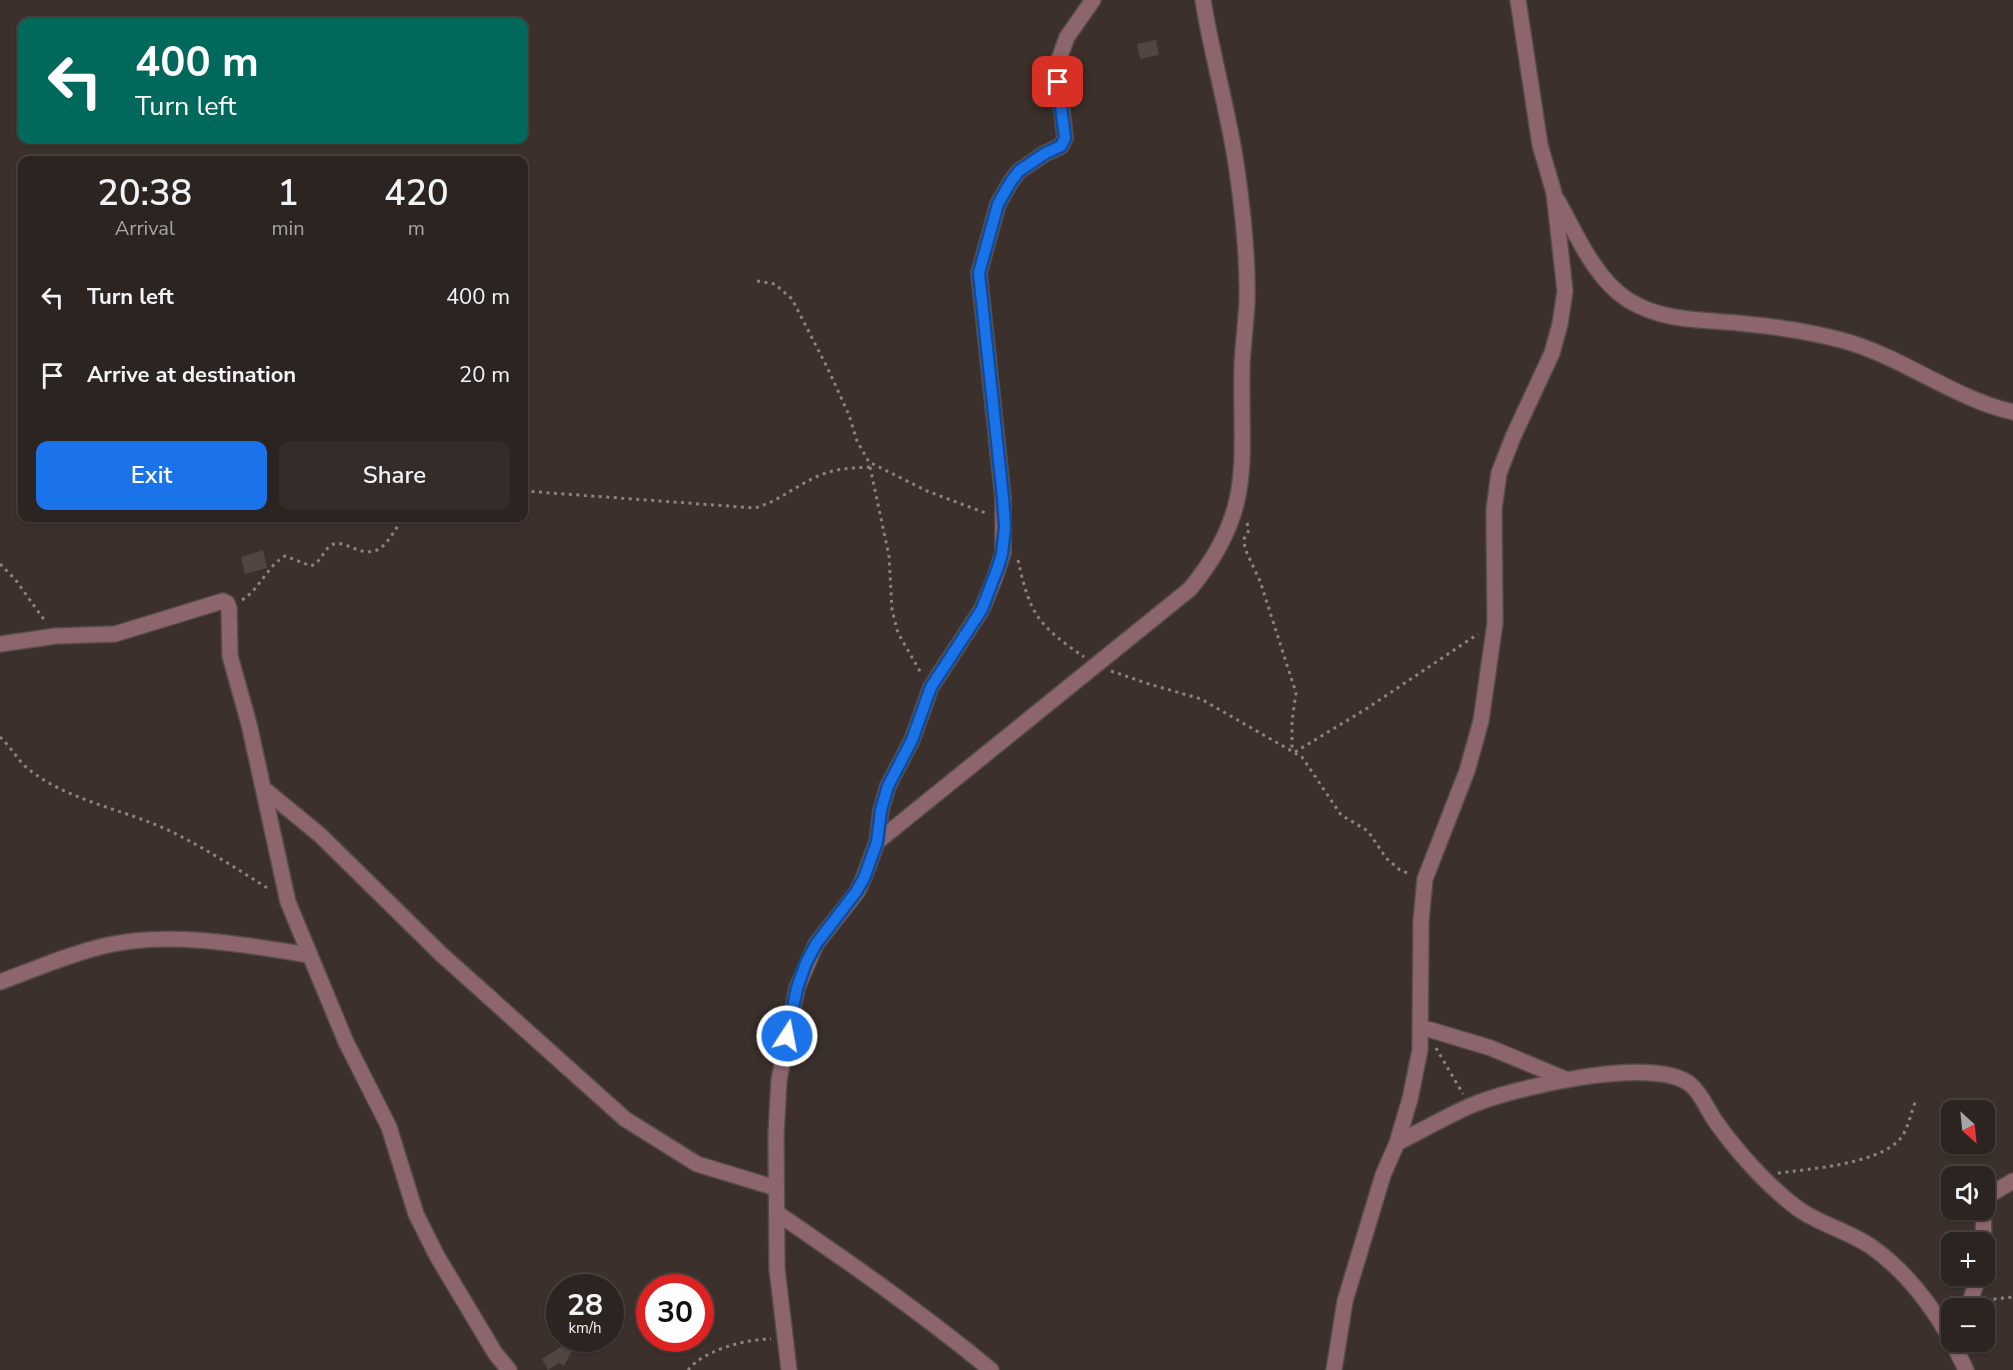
<!DOCTYPE html>
<html lang="en">
<head>
<meta charset="utf-8">
<style>
	:root { --surface:#2c2420; --page:#342c29; --text:#f1f3f6; --muted:#a6a4a5; --line:#48413e; --accent:#1a73e8 }
	body { margin:0; font-family:"Nunito Sans",sans-serif; background:var(--page); color:var(--text); height:100vh; display:flex; flex-direction:column; font-size:22px; white-space:nowrap }
	* { box-sizing:border-box; margin:0 }
	p { font-size:20px; color:var(--muted) }
	.icon { flex:none; width:33px; height:33px; fill:none; stroke:currentColor; stroke-width:2; stroke-linecap:round; stroke-linejoin:round }
	.map { position:relative; flex:1; overflow:hidden }
	.details { position:absolute; left:18px; top:156px; width:510px; height:366px; display:flex; flex-direction:column; background:var(--surface); border-radius:12px; box-shadow:0 2px 4px #0004,0 0 0 2px var(--line) }
	.details>* { flex:none }
	.hud { position:absolute; left:18px; top:18px; width:510px; height:126px; border-radius:12px; box-shadow:0 2px 4px #0004,0 0 0 2px var(--line); background:#00695c; color:#fff; overflow:hidden }
	.needle { width:39px; rotate:153deg }
	.fabs { position:absolute; left:1941px; top:1100px; display:grid; gap:12px }
	.fabs a { display:grid; place-items:center; width:54px; height:54px; border-radius:12px; background:var(--surface); box-shadow:0 2px 4px #0004,0 0 0 2px var(--line); font-size:30px }
	.speed { position:absolute; left:546px; top:1274px; display:flex; gap:12px; font-size:30px; font-weight:700; text-align:center }
	.speed>* { display:grid; place-content:center; width:78px; height:78px; border-radius:50%; background:var(--surface); box-shadow:0 2px 4px #0004,0 0 0 2px var(--line); line-height:1 }
	.speed small { font-size:15px; font-weight:400 }
	.speed .limit { border:9px solid #d22; background:#fff; color:#111 }
	.pin { position:absolute; display:grid; place-items:center; width:51px; height:51px; color:#fff; margin:-26px; border-radius:12px; box-shadow:0 3px 9px #0006 }
	.me { position:absolute; width:66px; margin:-33px; rotate:11deg; stroke-linejoin:round; filter:drop-shadow(0 0 4px #0008) }
	.turn { display:flex; align-items:center; gap:21px; height:126px; padding:0 18px; font-size:27px }
	.turn .icon { width:78px; height:78px; stroke-width:2.5 }
	.turn b { display:block; font-size:42px; line-height:51px }
	.eta { display:flex; justify-content:space-evenly; align-items:center; height:102px; text-align:center }
	.eta b { font-size:36px; font-weight:600; line-height:42px }
	.primary-button { display:flex; gap:12px; margin-top:auto; padding:12px 18px }
	.primary-button a { flex:1; height:69px; border-radius:12px; background:var(--accent); color:#fff; font-size:24px; font-weight:600; line-height:69px; text-align:center }
	.primary-button a+a { background:var(--page); color:var(--text) }
	ul { padding:0; list-style:none }
	li { display:flex; align-items:center; gap:18px; height:78px; padding:0 18px }
	li div { flex:1 }
	li b { display:block; font-size:22px }
	li em { font-style:normal }
	.map>svg:first-child { display:block }
</style>
</head>
<body>
<div class="map">
<svg width="2013" height="1370" viewBox="0 0 2013 1370">
	<rect width="100%" height="100%" fill="#3b302b"/>
	<path fill="#524641" d="M1156 40 1159 55 1140 59 1137 44Z
		M263 550 267 568 245 574 241 557Z
		M575 1338H579L564 1366 559 1363 548 1370 542 1359Z"/>
	<g fill="none" stroke-linecap="round" stroke-linejoin="round">
		<defs>
			<path id="minor" d="M1558 201C1576 234 1595 279 1628 300 1665 323 1706 319 1747 324 1779 327 1811 332 1841 340 1902 356 1952 398 2013 412
				M0 644 56 636 115 634 223 601 227 603 229 608 230 656 249 724 288 902 346 1042 389 1127 416 1214 437 1256 495 1353 509 1370
				M264 789 320 835 441 954 625 1119 697 1164 776 1188
				M877 842 1190 589C1256 509 1240 461 1242 366 1243 344 1246 323 1247 302 1248 260 1243 212 1237 170 1229 113 1212 57 1203 0
				M0 982C35 969 72 953 108 945 172 931 246 945 309 955
				M1421 1027 1491 1048 1565 1079
				M1397 1143C1421 1131 1445 1117 1470 1106 1511 1088 1655 1054 1691 1085 1701 1093 1708 1111 1716 1122 1737 1152 1768 1186 1797 1208 1820 1225 1850 1231 1873 1248 1914 1277 1946 1325 1966 1370
				M1984 1198 2013 1181
				M1983 1209 1984 1242
				M777 1213C850 1263 922 1313 991 1370
				M1968 1308 1979 1275
				M789 1370 777 1269 776 1135 779 1080 797 988 816 944 857 892 864 877 877 842 881 810 888 786 912 740 931 687 982 609 994 580 1003 553V498L979 273 998 204 1010 183 1019 171 1044 154 1061 146 1065 138 1057 65 1067 37 1093 0
				M1334 1370 1345 1301 1383 1175 1397 1143 1410 1099 1420 1050 1421 921 1425 879 1467 771 1481 721 1495 623 1494 509 1499 473 1513 437 1552 353 1560 324 1565 291 1554 193 1540 145 1518 0"/>
		</defs>
		<use href="#minor" stroke="#564c47" stroke-width="18"/>
		<path stroke="#8c837f" stroke-width="3" stroke-dasharray="3 4.5" stroke-linecap="butt" d="M757 281 775 284 792 299 828 369 849 415 857 441 869 462 927 491 988 514
			M870 467 889 556 892 610 898 633 921 673
			M524 491 755 508C780 501 799 483 823 474 839 468 854 468 870 467
			M1247 523 1249 530 1244 539 1245 549 1260 581 1296 693 1292 721V751
			M1018 560C1030 615 1038 625 1084 657
			M0 564 15 579 45 621
			M242 600C260 589 267 566 285 556L311 566C322 562 324 547 334 544 341 542 347 546 353 548 382 561 389 538 403 518
			M1111 671 1149 684 1201 699 1302 757 1341 815 1368 831 1386 858 1400 870 1410 874
			M0 737C10 746 17 759 27 768 67 801 124 809 170 831 205 848 237 869 269 889
			M1295 752 1366 709 1478 634
			M1436 1048 1463 1094
			M1778 1173C1810 1169 1878 1164 1900 1139 1908 1130 1911 1112 1916 1100
			M1986 1300 2013 1297
			M688 1370C704 1350 746 1339 771 1339"/>
		<use href="#minor" stroke="#8d666d" stroke-width="15"/>
	</g>
	<g fill="none" stroke-linecap="round" stroke-linejoin="round">
		<defs>
			<path id="route" d="M787 1036 797 988 806 963 816 944 856 892 864 878 877 842 881 810 888 786 912 740 931 687 982 609 998 567 1002 554 1005 527 1003 498 979 273 998 204 1010 183 1019 171 1044 154 1061 146 1065 138 1058 82"/>
		</defs>
		<use href="#route" stroke="#114b97" stroke-width="15"/>
		<use href="#route" stroke="#1a73e8" stroke-width="10"/>
	</g>
</svg>
<div class="fabs">
<a><svg class="needle" viewBox="-14 -14 28 28"><path d="M0-13l5 13h-10z" fill="#e53935"/><path d="M0 13l5-13h-10z" fill="#a6a4a5"/></svg></a>
<a><svg class="icon" aria-label="sound" viewBox="0 0 24 24"><path d="M4 9h4l5-4v14l-5-4H4zM17 9q2 3 0 6"/></svg></a>
<a>+</a>
<a>−</a>
</div>
<div class="speed"><div>28<small>km/h</small></div><div class="limit">30</div></div>
<div class="pin" style="left:1058px;top:82px;background:#d93025"><svg class="icon" aria-label="arrive" viewBox="0 0 24 24"><path d="M6 21V4h12l-3 4 3 4H6"/></svg></div>
<svg class="me" style="left:787px;top:1036px" viewBox="-20 -20 40 40"><circle r="17" fill="#1a73e8" stroke="#fff" stroke-width="3"/><path d="M0-11L8 9 0 5-8 9z" fill="#fff"/></svg>
<div class="hud">
<div class="turn"><svg class="icon" aria-label="left" viewBox="0 0 24 24"><path d="M17 20v-9H6M10 6l-5 5 5 5"/></svg><div><b>400 m</b>Turn left</div></div>
</div>
<section class="details">
<div class="eta">
<div><b>20:38</b><p>Arrival</p></div>
<div><b>1</b><p>min</p></div>
<div><b>420</b><p>m</p></div>
</div>
<ul>
<li><svg class="icon" aria-label="left" viewBox="0 0 24 24"><path d="M17 20v-9H6M10 6l-5 5 5 5"/></svg><div><b>Turn left</b></div><em>400 m</em></li>
<li><svg class="icon" aria-label="arrive" viewBox="0 0 24 24"><path d="M6 21V4h12l-3 4 3 4H6"/></svg><div><b>Arrive at destination</b></div><em>20 m</em></li>
</ul>
<div class="primary-button"><a>Exit</a><a>Share</a></div>
</section>
</div>
</body>
</html>
